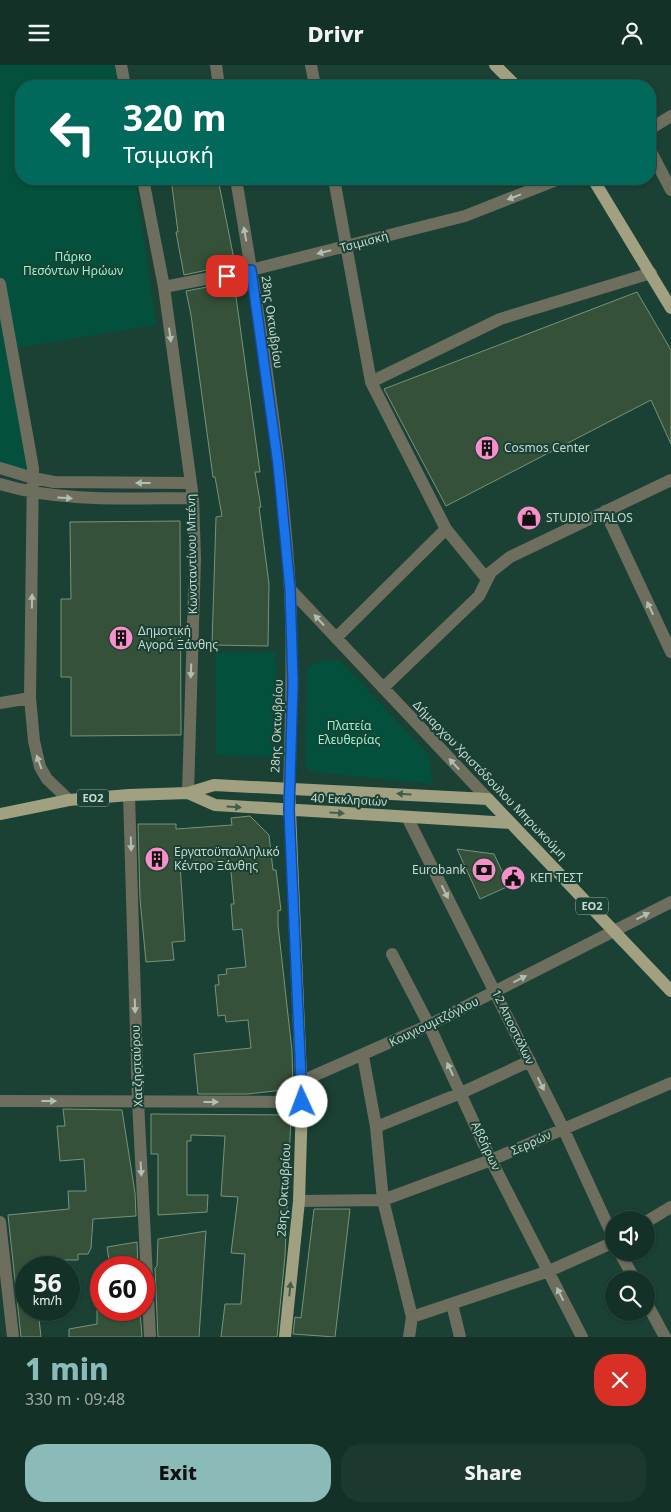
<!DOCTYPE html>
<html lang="en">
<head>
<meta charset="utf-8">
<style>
	:root { --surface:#143127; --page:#1d392f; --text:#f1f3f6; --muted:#9da9a7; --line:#334c44; --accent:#8bbbb9 }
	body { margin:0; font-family:"Noto Sans",sans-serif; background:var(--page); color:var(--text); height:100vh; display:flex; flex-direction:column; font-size:19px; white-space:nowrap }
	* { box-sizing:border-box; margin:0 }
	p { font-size:16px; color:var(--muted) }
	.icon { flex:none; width:28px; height:28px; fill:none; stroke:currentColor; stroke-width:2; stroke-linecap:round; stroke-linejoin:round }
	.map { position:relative; height:1272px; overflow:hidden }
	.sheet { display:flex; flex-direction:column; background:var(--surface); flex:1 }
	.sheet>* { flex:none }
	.hud { position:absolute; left:15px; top:15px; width:641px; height:105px; border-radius:20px; box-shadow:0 1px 4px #0004,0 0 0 1px var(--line); background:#00695c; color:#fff; overflow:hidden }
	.tools { position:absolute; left:605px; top:1146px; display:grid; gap:10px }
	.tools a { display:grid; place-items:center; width:50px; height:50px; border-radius:50%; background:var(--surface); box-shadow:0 1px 4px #0004,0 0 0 1px var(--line); font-size:25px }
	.speed { position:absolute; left:15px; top:1191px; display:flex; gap:10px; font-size:25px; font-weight:700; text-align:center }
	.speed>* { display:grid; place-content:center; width:65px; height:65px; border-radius:50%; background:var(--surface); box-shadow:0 1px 4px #0004,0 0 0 1px var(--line); line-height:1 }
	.speed small { font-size:12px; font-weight:400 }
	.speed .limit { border:8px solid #d22; background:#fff; color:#111 }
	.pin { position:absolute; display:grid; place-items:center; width:42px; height:42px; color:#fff; margin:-21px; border-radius:10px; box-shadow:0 2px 8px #0006 }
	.me { position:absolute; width:55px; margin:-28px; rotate:358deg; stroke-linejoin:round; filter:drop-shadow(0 0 4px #0008) }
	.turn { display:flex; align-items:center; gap:18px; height:105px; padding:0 25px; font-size:22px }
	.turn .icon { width:65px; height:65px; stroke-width:2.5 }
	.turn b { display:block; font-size:35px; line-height:42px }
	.round { display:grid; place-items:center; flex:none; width:52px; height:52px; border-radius:20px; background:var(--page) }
	.summary { display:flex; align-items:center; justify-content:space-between; height:85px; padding:0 25px }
	h1 { font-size:30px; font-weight:800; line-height:38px; color:var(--accent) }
	.primary-button { display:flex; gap:10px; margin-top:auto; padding:10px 25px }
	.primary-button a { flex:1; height:58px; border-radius:20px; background:var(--accent); color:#111; font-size:20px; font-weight:800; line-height:58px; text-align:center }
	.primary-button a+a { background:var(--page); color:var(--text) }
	header { display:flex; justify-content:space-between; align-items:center; height:65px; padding:0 25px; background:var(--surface); font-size:22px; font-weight:800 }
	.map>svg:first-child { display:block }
</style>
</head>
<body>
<header><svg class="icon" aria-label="menu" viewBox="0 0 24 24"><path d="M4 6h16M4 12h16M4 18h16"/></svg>Drivr<svg class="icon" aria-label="person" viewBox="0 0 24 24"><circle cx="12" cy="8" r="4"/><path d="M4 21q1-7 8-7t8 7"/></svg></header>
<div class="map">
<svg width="671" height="1272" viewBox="0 0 671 1272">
	<rect width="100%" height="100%" fill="#1a4134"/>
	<path fill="#03513c" d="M0 0H119L122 21H21V114H135L156 260 12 284 33 413 0 404Z
		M275 587 278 692 216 690 215 588Z
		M323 596H340L428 689 433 719 312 707 308 704 305 698 307 604 313 599Z"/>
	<path fill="#365139" stroke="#77947a" d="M171 114H218L235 199 184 210 176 167H178Z
		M234 217 260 407H255L261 442H259L269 519 268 581 212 580 216 452 222 451 215 412H213L191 250 186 226Z
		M637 227 671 285V379L651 335 446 441 384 324Z
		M180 456 181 670 71 671V612H61V534H71L70 457Z
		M250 751 269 770 273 805H276L281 845 278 846V860L292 986 293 1024 247 1029H198L194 989 251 983 248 955 226 957 225 950 218 951 215 920H219L218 910 227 909 226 904 246 902 242 864 233 865 231 839H234L230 796 180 799 185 876 172 877 174 895 146 897 140 834 138 759H176V764L232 760 231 753Z
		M457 784 494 789 509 821 480 834Z
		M63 1044 122 1045 135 1128 136 1151 93 1154 91 1183 88 1189H78V1195H62V1199L50 1201V1202H26V1245H38L41 1272H21L8 1150 69 1144 68 1126H86L84 1094 60 1096 57 1061H65Z
		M151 1049 291 1050 285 1191 277 1272H221L225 1239H241L245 1189 231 1188 238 1132 221 1131 225 1071 191 1070V1076H187V1130H208L207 1147 158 1150V1089H151Z
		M314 1144H350L335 1272 293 1269 295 1252 301 1253Z
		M206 1166 199 1272H158L155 1203 157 1201 158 1174Z
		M137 1177 138 1202H110L107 1182Z
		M97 1245H140L142 1272H69V1264L97 1259Z"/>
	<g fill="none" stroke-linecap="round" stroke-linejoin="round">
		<path stroke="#6e6e5f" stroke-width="12" d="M121 0 125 21
			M216 0 219 21
			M311 0 315 21
			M650 64 671 51
			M650 85 671 125
			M143 114 164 222 193 433 195 493 188 728
			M236 114C259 250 282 388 290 526 293 591 291 656 289 722
			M334 114 371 317 446 464 486 513
			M0 219 33 403 30 633 34 676 40 702 47 714 69 735
			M164 222 251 205 465 151 559 114
			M371 317 500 254 651 208
			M0 403 33 413 54 417 191 418
			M0 419C63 438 128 433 193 433
			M605 446 671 587
			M290 524 488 734
			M336 573 446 464
			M383 623 479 531 491 507 510 492 671 415
			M0 638 30 633
			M129 730 138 1036 150 1272
			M407 752 563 1063 614 1174
			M392 889 429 960 491 1095 582 1272
			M363 991 376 1062 383 1135 412 1252 409 1272
			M302 1016 429 960 671 837
			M0 1036 302 1037
			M376 1062 461 1028 530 996
			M299 1136 383 1135 491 1095 671 1018
			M0 1157 13 1272
			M646 1157 671 1142
			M620 1188 635 1215
			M646 1237 665 1272
			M452 1239 460 1272
			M412 1252 549 1206 614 1177"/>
		<path stroke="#a1a182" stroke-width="12" d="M495 0 516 21
			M593 114 671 243
			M188 728 215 740 511 758
			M0 749 69 735 129 730 188 728 214 720 488 734 671 926
			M285 1272 299 1136 302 1037 289 722"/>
	</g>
	<defs><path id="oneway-solid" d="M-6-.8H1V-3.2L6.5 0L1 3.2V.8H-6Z" transform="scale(1.25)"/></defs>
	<g fill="#afbfb4">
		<use href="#oneway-solid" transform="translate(514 132) rotate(159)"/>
		<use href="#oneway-solid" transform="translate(245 169) rotate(-100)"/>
		<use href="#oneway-solid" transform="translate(324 187) rotate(166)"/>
		<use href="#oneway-solid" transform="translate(170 270) rotate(82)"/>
		<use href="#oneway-solid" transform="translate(143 418) rotate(-180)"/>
		<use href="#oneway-solid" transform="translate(65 433) rotate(4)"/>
		<use href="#oneway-solid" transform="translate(32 536) rotate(-89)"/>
		<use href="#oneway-solid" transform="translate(650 543) rotate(-115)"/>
		<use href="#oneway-solid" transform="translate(319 555) rotate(-133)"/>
		<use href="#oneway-solid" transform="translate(191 606) rotate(92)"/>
		<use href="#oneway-solid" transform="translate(39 697) rotate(-110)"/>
		<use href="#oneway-solid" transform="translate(454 699) rotate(-133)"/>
		<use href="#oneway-solid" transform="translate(131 779) rotate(88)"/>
		<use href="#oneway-solid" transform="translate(445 827) rotate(63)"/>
		<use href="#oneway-solid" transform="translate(643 851) rotate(-27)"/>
		<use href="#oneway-solid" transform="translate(520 914) rotate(-27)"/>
		<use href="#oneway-solid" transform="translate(135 941) rotate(88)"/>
		<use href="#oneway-solid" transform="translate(450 1004) rotate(-115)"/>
		<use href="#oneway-solid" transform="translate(541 1019) rotate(64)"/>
		<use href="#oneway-solid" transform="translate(49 1036)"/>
		<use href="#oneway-solid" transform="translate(211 1037)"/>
		<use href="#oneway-solid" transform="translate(141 1104) rotate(87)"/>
		<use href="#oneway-solid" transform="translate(560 1229) rotate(-117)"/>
	</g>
	<g fill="#425e4b">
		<use href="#oneway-solid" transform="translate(404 729) rotate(-176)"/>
		<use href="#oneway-solid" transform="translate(234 742) rotate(3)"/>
		<use href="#oneway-solid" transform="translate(337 748) rotate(3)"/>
		<use href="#oneway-solid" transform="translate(290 1224) rotate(-84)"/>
	</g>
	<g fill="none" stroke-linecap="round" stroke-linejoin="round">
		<defs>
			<path id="route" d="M227 211 251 205 278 399 290 524 293 618 289 745 302 1037"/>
		</defs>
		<use href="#route" stroke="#114b97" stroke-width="12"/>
		<use href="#route" stroke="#1a73e8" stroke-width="9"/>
	</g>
	<defs>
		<symbol id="building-disc" viewBox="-11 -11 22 22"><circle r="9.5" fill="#f98fc8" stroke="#1a4134"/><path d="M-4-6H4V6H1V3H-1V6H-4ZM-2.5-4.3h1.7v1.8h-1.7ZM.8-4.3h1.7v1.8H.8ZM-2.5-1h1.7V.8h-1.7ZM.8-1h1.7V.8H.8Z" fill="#111"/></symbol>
		<symbol id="shop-disc" viewBox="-11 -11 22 22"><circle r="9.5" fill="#f98fc8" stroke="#1a4134"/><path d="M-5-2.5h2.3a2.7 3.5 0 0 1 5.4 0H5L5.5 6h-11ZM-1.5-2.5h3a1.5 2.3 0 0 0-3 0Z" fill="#111"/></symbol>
		<symbol id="bank-disc" viewBox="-11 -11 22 22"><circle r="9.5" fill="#f98fc8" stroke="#1a4134"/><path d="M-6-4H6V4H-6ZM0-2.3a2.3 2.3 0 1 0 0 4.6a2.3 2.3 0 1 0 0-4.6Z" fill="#111"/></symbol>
		<symbol id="civic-disc" viewBox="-11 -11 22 22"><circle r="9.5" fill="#f98fc8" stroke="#1a4134"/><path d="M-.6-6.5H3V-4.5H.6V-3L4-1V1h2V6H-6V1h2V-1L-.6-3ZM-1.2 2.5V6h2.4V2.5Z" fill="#111"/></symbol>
	</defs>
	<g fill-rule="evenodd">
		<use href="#building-disc" x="473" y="369" width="28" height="28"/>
		<use href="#shop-disc" x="515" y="439" width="28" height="28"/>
		<use href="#building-disc" x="107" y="559" width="28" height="28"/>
		<use href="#building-disc" x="143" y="780" width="28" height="28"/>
		<use href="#bank-disc" x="470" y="791" width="28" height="28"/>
		<use href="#civic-disc" x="499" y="799" width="28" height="28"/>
	</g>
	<g text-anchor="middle" stroke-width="4" stroke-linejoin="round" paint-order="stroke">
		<g fill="#1a4134" stroke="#92aca2" stroke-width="1">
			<rect x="77" y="724.5" width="32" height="17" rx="4"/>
			<rect x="576" y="832.5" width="32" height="17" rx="4"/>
		</g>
		<g font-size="11" font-weight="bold" fill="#c5dad1">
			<text x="93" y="737">ΕΟ2</text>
			<text x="592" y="845">ΕΟ2</text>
		</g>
		<g font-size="12" fill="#c5dad1" stroke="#1a4134">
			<text transform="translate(364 177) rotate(-15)" y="4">Τσιμισκή</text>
			<text transform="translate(272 257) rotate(82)" y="4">28ης Οκτωβρίου</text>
			<text transform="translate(192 489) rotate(-91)" y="4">Κωνσταντίνου Μπένη</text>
			<text transform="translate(277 661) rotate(-88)" y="4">28ης Οκτωβρίου</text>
			<text transform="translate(490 715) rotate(46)" y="4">Δήμαρχου Χριστόδουλου Μπρωκούμη</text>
			<text transform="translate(349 735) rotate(3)" y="4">40 Εκκλησιών</text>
			<text transform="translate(434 957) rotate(-26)" y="4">Κουγιουμτζόγλου</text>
			<text transform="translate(513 962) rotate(64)" y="4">12 Αποστόλων</text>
			<text transform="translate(137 1001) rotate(-92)" y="4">Χατζησταύρου</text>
			<text transform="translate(531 1078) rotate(-24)" y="4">Σερρών</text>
			<text transform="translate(486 1081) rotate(65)" y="4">Αβδήρων</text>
			<text transform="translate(284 1125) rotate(-87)" y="4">28ης Οκτωβρίου</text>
		</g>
		<g font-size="12" fill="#91f8d1" stroke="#1a4134">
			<text x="73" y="196">Πάρκο<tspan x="73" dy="14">Πεσόντων Ηρώων</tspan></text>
			<text x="349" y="665">Πλατεία<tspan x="349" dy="14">Ελευθερίας</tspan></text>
		</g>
		<g font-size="12" fill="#c5dad1" stroke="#1a4134" text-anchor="start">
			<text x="504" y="387">Cosmos Center</text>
			<text x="546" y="457">STUDIO ITALOS</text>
			<text x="138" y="570">Δημοτική<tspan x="138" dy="14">Αγορά Ξάνθης</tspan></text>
			<text x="174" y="791">Εργατοϋπαλληλικό<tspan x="174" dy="14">Κέντρο Ξάνθης</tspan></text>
			<text x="466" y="809" text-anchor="end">Eurobank</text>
			<text x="530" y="817">ΚΕΠ ΤΕΣΤ</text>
		</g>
	</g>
</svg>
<div class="tools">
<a><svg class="icon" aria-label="sound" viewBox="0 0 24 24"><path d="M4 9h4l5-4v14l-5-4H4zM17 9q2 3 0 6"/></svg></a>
<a><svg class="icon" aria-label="search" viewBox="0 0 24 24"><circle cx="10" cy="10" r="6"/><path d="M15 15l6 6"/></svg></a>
</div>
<div class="speed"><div>56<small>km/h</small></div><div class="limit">60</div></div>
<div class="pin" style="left:227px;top:211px;background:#d93025"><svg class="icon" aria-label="arrive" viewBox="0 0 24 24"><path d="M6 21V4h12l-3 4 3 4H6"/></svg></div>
<svg class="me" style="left:302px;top:1037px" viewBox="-20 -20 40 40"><circle r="19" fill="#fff"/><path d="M0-13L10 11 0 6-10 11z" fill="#1a73e8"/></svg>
<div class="hud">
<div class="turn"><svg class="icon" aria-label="left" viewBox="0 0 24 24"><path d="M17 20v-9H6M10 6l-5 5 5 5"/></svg><div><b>320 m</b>Τσιμισκή</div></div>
</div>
</div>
<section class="sheet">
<div class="summary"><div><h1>1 min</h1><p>330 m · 09:48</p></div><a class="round" style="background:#d93025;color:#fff"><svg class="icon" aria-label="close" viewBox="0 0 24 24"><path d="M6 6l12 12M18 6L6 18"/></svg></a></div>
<div class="primary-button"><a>Exit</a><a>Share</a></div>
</section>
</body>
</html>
